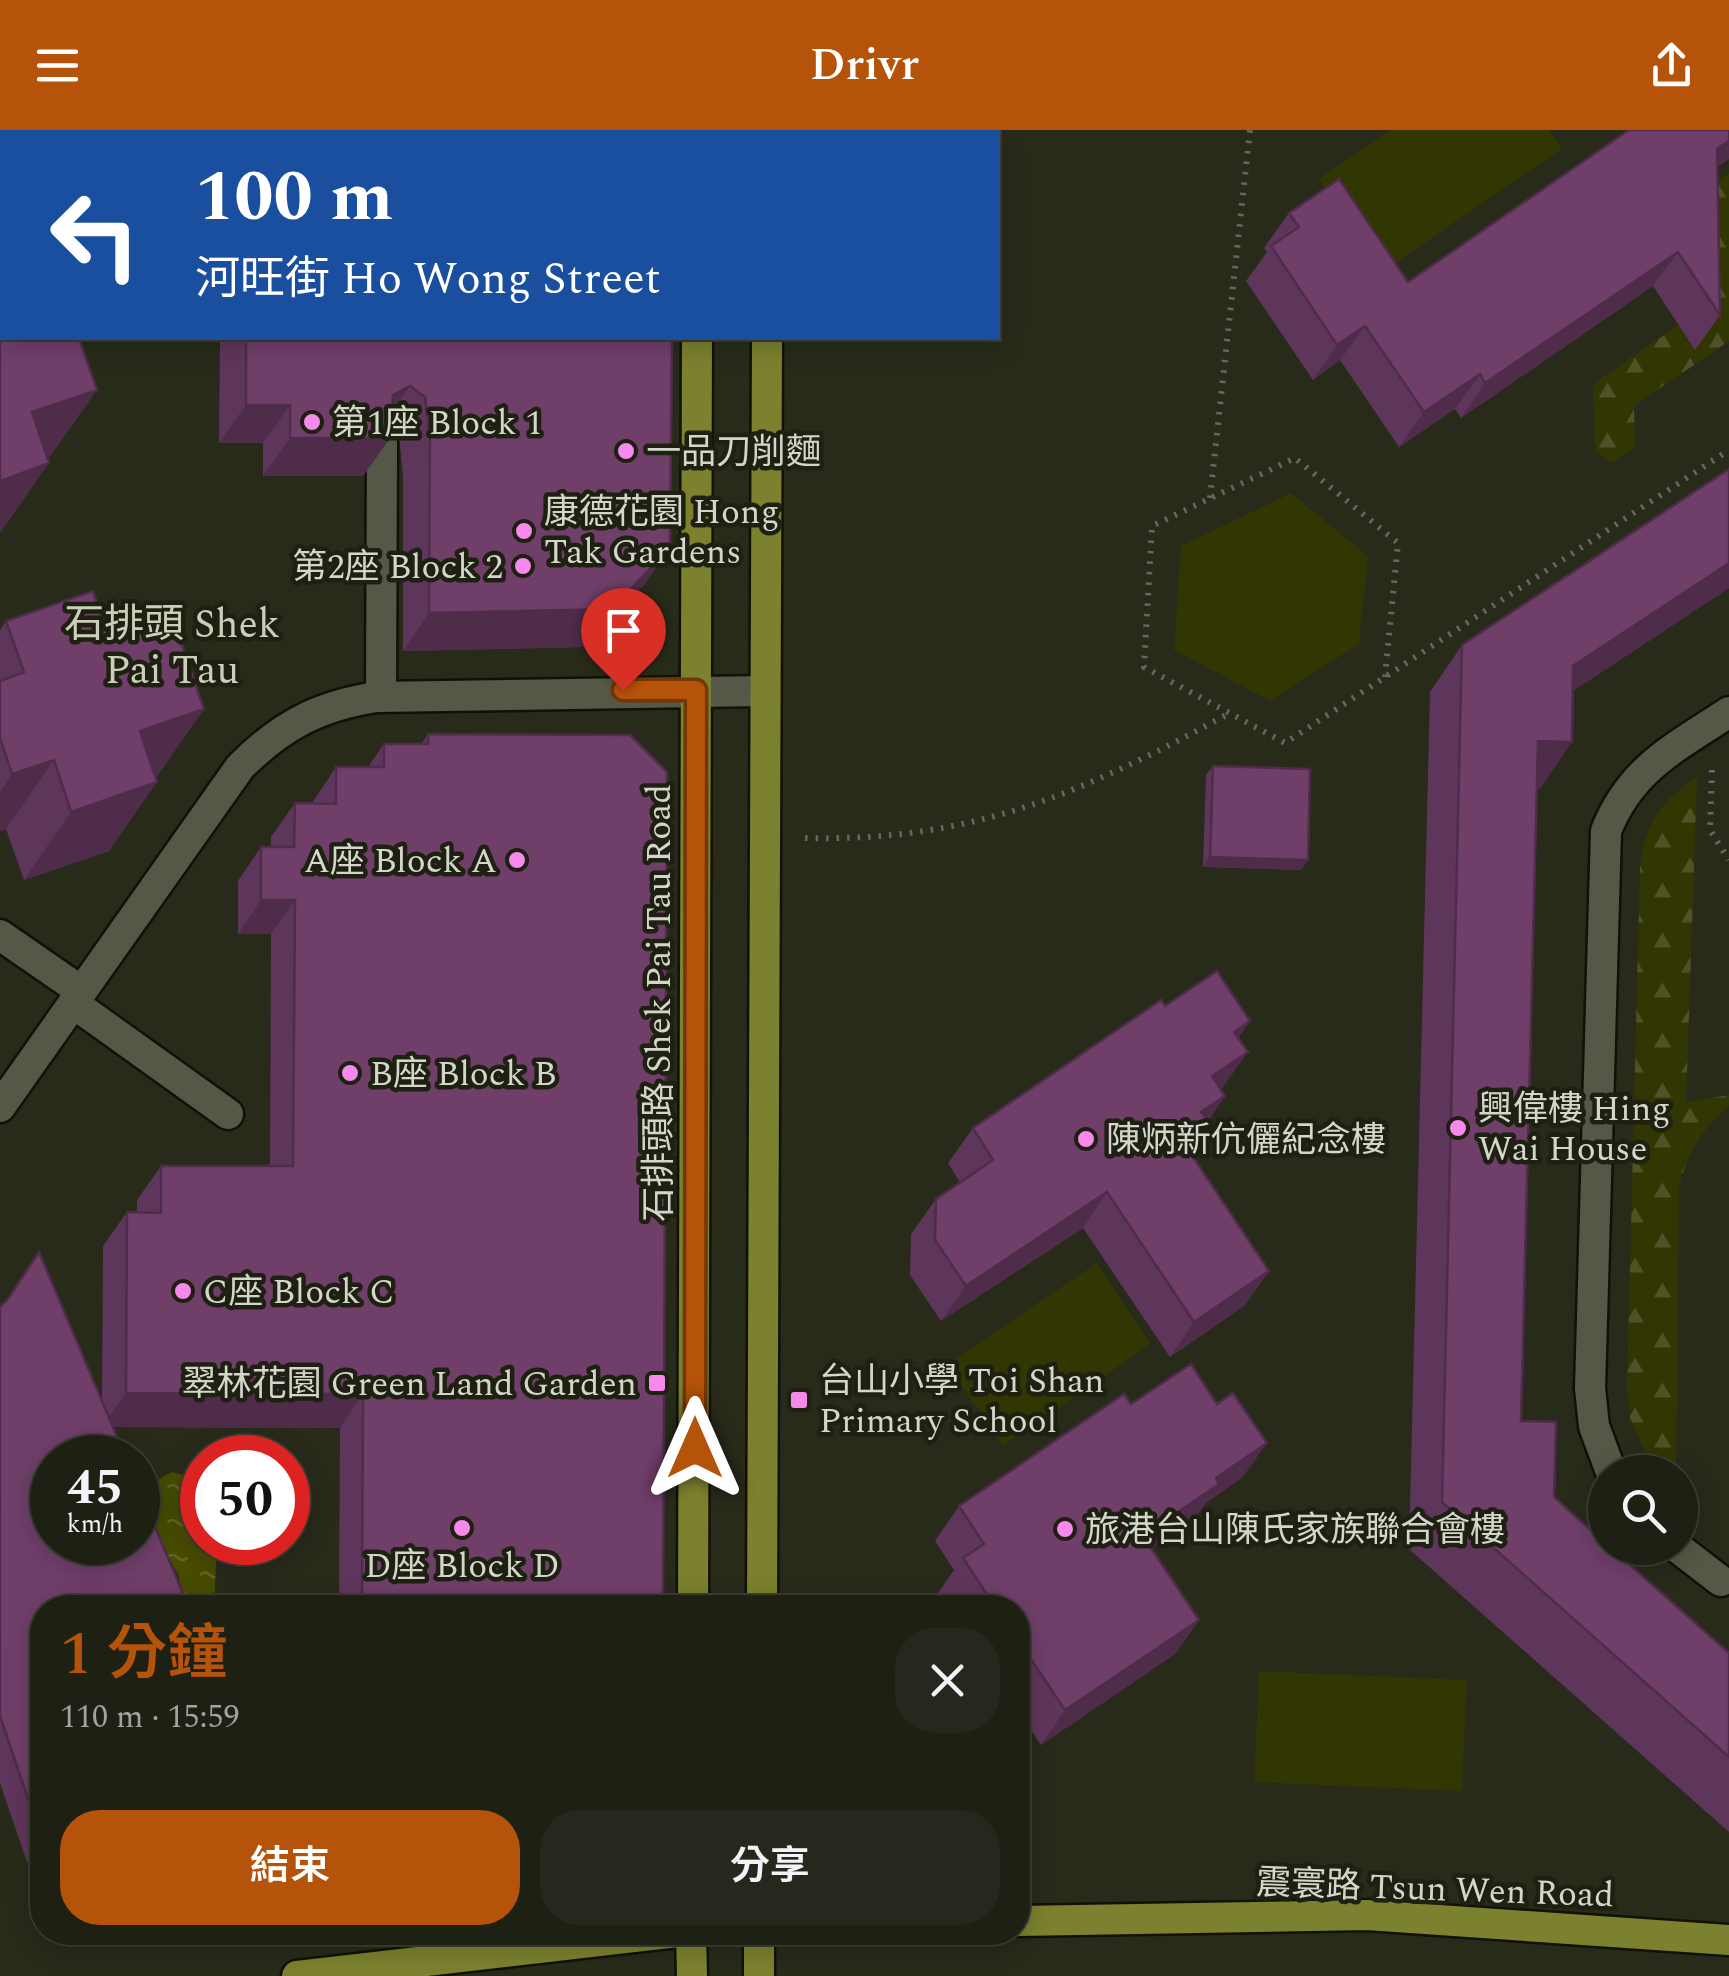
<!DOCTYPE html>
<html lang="zh-TW">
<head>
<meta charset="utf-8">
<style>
	:root { --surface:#1e2014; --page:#26281d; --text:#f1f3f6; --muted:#a1a3a0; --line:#3c3e34; --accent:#b45309 }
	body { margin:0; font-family:Spectral,"Noto Sans TC",serif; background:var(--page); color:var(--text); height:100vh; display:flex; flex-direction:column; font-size:38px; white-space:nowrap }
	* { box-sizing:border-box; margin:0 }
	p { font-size:32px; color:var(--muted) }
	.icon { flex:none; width:55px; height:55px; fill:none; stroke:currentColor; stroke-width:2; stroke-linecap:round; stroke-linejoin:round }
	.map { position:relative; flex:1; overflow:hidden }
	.panel { position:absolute; left:30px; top:1465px; width:1000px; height:350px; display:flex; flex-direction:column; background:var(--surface); border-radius:40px; box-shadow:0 5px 25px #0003,0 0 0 2px var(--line) }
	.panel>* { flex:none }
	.top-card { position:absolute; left:0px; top:0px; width:1000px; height:210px; box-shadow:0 5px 25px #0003,0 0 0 2px var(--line); background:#1a4fa0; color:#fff; overflow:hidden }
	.buttons { position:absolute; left:1588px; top:1325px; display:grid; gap:20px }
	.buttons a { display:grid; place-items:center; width:110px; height:110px; border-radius:50%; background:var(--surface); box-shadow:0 5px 25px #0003,0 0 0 2px var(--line); font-size:50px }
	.speed { position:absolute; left:30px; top:1305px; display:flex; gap:20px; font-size:50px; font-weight:700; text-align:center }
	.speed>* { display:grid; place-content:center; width:130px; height:130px; border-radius:50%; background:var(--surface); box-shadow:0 5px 25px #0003,0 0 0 2px var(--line); line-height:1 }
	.speed small { font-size:25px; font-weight:400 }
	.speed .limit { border:15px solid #d22; background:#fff; color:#111 }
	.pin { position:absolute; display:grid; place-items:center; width:85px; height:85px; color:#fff; margin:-102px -42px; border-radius:50% 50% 50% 0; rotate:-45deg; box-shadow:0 0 10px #0007 }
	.pin .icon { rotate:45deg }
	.me { position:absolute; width:110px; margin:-55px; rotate:0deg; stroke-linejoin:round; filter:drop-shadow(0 0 8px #0008) }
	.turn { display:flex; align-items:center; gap:35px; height:210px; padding:0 30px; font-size:45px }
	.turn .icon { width:130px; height:130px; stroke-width:2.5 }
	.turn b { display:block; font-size:70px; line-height:85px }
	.round { display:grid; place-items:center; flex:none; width:105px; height:105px; border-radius:40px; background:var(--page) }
	.summary { display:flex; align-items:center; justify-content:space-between; height:170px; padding:0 30px }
	h1 { font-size:60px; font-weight:600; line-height:75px; color:var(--accent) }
	.button { display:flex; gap:20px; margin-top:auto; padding:20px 30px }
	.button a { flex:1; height:115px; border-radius:40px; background:var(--accent); color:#fff; font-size:40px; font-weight:600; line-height:115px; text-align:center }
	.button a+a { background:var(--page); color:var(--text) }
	header { display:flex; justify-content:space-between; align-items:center; height:130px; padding:0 30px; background:var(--accent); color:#fff; font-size:45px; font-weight:600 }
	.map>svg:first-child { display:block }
</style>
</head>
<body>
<header><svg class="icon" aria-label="menu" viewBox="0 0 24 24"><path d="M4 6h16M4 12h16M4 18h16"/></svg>Drivr<svg class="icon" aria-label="share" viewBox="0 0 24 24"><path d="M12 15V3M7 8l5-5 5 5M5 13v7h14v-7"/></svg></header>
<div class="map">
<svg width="1729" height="1846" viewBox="0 0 1729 1846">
	<defs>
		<pattern id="forest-firs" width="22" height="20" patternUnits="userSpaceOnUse" patternTransform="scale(2.5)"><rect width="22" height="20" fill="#323603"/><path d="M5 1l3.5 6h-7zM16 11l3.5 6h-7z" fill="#4f5227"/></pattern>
		<pattern id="water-ripples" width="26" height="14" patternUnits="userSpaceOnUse" patternTransform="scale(2.5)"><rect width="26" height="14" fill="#474c00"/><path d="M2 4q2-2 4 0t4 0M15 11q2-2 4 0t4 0" fill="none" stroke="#616524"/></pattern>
	</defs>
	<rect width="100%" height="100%" fill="#282a1a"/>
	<path fill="url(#forest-firs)" d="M1729 43V211L1634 276 1635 318 1611 333 1595 320 1593 254 1705 177 1703 60Z
		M1697 646 1686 972 1729 965V975C1702 999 1688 1022 1679 1056L1676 1342H1654L1630 1288 1627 1256 1640 737C1644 692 1662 672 1697 646Z"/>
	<path fill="#323603" d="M1390 0H1549L1562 19 1382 142 1319 49Z
		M1291 363 1368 426 1359 514 1270 571 1174 520 1181 416Z
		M1097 1133 1151 1214 1003 1316 947 1234Z
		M1259 1541 1467 1550 1462 1661 1254 1652Z"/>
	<path fill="url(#water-ripples)" d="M172 1342 202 1350V1412L217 1413 214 1477H181L179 1446 166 1423 154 1415 142 1379 157 1350Z"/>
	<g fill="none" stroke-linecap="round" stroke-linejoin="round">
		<defs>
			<path id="minor" d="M381 566 382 313
				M0 805 81 861
				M73 873 228 984
				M0 977 240 637C281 596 318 576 376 567L765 561
				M1611 1342 1594 1296 1590 1258 1606 701C1631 638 1675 618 1729 582
				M1678 1418 1721 1451"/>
			<path id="major" d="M698 2V0
				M768 2V0
				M693 1478 697 208
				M762 1478 767 208
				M1018 1791 1367 1785 1729 1810
				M691 1802 692 1846
				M297 1846 677 1802
				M759 1846V1802"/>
		</defs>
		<use href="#minor" stroke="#111205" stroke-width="35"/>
		<use href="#major" stroke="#111205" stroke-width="35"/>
		<path stroke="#66685b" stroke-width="6" stroke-dasharray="2.5 8" stroke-linecap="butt" d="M1210 368 1250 0
			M1385 547 1398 413 1295 328 1152 396 1144 537 1285 613 1729 320
			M1712 640 1710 700 1729 730
			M805 708C974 712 1084 662 1228 584"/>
		<use href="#minor" stroke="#565847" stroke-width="30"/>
		<use href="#major" stroke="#7b812e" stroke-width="30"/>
	</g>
	<path fill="#5f365b" d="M372 0H673V2H370Z
		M1729 0V29L1717 37 1720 185 1695 220 1653 156 1461 288 1455 279 1399 317 1340 230 1313 250 1246 151 1267 122 1264 118 1289 83 1408 152Z
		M220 208H672L670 417 644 455 585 517 403 521V346L399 305 390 299V308L363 346H263V313H219Z
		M1729 339V458L1573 561 1540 659 1537 658 1521 1291 1554 1367 1729 1523V1702L1409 1419 1430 562 1462 515Z
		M6 491 110 513 204 579 156 647 109 721 24 750 6 699 0 701V500Z
		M428 604 663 1478H339L340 1298 113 1297 42 1726 27 1732 0 1653V1177L5 1172 39 1122 102 1272 103 1116 127 1082H137V1070L161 1036H270L271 804H238V751L261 717H271V707L295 673H312L336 637H368L384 614H421Z
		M1213 636 1308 730 1301 740 1203 737 1206 645Z
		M1165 876 1238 908 1223 957 1221 958 1208 991 1209 993 1189 1021 1269 1141 1244 1176 1170 1227 1083 1098 941 1191 910 1145 911 1104 936 1069 960 1052 948 1033 973 998Z
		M1131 1274 1243 1347 1206 1373 1195 1388 1151 1419 1199 1490 1175 1524 1041 1615 1018 1580V1478H948L938 1463 954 1440 935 1411 959 1376Z"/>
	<path fill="#4e2c4a" d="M1729 11V29L1692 54 1717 19Z
		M1678 122 1653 156 1461 288 1485 253Z
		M1365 196 1340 230 1313 250 1337 215Z
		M1480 244 1455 279 1399 317 1424 282Z
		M410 256 383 294 393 265Z
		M97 260 49 328 0 345 32 282Z
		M246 275H290L263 313H219Z
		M290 308H390L363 346H263Z
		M49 333 1 402H0V351Z
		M670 417 644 455 585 517 403 521 429 483Z
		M1729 433V458L1541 582 1573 536Z
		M204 579 157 647 92 669 140 601Z
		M1538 611 1572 612 1540 659 1505 658Z
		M54 630 6 699 0 701V662L12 644Z
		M157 652 109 721 24 750 71 682Z
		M1210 727 1308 730 1301 740 1203 737Z
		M261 770H295L271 804H238Z
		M1250 891 1226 926 1234 902Z
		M1248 922 1223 957 1188 981 1212 946Z
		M1225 966 1184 1028 1158 1047 1201 982Z
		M1107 1062 1083 1098 941 1191 966 1156Z
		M1269 1141 1244 1176 1170 1227 1194 1192Z
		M126 1263 363 1264 340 1298 102 1297Z
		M1267 1313 1243 1347 1206 1373 1195 1388 1119 1441 1143 1406 1216 1348Z
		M1199 1490 1175 1524 1041 1615 1065 1580Z
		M42 1710V1726L27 1732Z"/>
	<path fill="#6f3f6a" stroke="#4e2c4a" stroke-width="2.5" d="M391 0H673V2H391Z
		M1629 0H1729V11L1717 19 1720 185 1678 122 1485 253 1480 244 1424 282 1365 196 1337 215 1271 116 1299 97 1289 83 1339 49 1408 152Z
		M0 190 2 195V208H79L97 260 32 282 49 333 0 351Z
		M246 208H672L670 417 612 479 429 483 430 308 425 267 410 256 393 265 390 308H290V275H246Z
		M1729 339V433L1573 536 1572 612 1538 611 1521 1291 1556 1292 1554 1367 1605 1413V1418H1611L1729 1523V1627L1442 1372 1462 515Z
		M93 461 110 513 174 491 204 579 140 601 157 652 71 682 54 630 12 644 0 608V551L24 542 6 491Z
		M428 604 630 605 667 642 663 1478H362L363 1264 126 1263 127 1082 161 1083V1036H293L295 770H261V717H294L295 673 336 674V637H384V614H428Z
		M1213 636 1310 639 1308 730 1210 727Z
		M1217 841 1250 891 1234 902 1248 922 1212 946 1225 966 1201 982 1209 993 1183 1012 1269 1141 1194 1192 1107 1062 966 1156 935 1110 936 1069 993 1030 973 998 1161 870 1165 876Z
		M39 1122 126 1328H52V1412H138V1356L189 1478H42V1710L0 1586V1177L8 1169Z
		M1191 1234 1217 1274 1233 1263 1267 1313 1216 1348 1219 1354 1143 1406 1199 1490 1065 1580 1018 1510V1478H996L963 1428 984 1414 959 1376 1124 1264 1131 1274Z"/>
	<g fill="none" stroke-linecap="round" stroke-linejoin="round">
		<defs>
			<path id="route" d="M623 560H696L695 1318"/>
		</defs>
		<use href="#route" stroke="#753606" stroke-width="25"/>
		<use href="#route" stroke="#b45309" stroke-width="18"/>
	</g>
	<g fill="#f788ec" stroke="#1e2011" stroke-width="4">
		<circle cx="312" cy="292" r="10"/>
		<circle cx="626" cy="321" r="10"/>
		<circle cx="524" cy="401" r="10"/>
		<circle cx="523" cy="436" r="10"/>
		<circle cx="517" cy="730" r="10"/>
		<circle cx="350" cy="943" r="10"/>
		<circle cx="1458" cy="998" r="10"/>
		<circle cx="1086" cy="1009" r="10"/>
		<circle cx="183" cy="1161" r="10"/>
		<rect x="647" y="1243" width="20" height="20" rx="5"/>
		<rect x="789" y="1260" width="20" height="20" rx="5"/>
		<circle cx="462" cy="1398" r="10"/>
		<circle cx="1065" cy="1399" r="10"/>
	</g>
	<g text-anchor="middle" stroke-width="9" stroke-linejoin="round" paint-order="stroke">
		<g font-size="35" fill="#d4d6cc" stroke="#1e2011" text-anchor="start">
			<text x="332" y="304">第1座 Block 1</text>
			<text x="646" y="333">一品刀削麵</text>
			<text x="544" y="393">康德花園 Hong<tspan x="544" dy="40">Tak Gardens</tspan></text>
			<text x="503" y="448" text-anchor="end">第2座 Block 2</text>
			<text x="497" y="742" text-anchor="end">A座 Block A</text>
			<text x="370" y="955">B座 Block B</text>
			<text x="1478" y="990">興偉樓 Hing<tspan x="1478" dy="40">Wai House</tspan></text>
			<text x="1106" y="1021">陳炳新伉儷紀念樓</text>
			<text x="203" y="1173">C座 Block C</text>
			<text x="819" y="1262">台山小學 Toi Shan<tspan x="819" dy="40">Primary School</tspan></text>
			<text x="637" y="1265" text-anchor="end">翠林花園 Green Land Garden</text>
			<text x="1085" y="1411">旅港台山陳氏家族聯合會樓</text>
			<text x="462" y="1447" text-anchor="middle">D座 Block D</text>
		</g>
		<g font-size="35" fill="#d4d6cc" stroke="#1e2011">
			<text transform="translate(658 873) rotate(-90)" y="12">石排頭路 Shek Pai Tau Road</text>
			<text transform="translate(1435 1758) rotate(2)" y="12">震寰路 Tsun Wen Road</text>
		</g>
		<g font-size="40" fill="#cbceba" stroke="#1e2011">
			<text x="172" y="507">石排頭 Shek<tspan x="172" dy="46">Pai Tau</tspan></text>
		</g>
	</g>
</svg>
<div class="buttons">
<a><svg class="icon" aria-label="search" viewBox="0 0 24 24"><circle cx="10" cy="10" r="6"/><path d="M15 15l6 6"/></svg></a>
</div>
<div class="speed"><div>45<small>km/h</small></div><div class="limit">50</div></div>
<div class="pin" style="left:623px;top:560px;background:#d93025"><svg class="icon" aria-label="arrive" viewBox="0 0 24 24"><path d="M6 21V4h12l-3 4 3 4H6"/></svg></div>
<svg class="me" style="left:695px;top:1318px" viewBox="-20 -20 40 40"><path d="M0-17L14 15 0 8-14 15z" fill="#b45309" stroke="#fff" stroke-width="4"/></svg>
<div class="top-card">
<div class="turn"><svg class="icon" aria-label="left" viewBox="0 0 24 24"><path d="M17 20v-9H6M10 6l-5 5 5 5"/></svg><div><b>100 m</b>河旺街 Ho Wong Street</div></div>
</div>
<section class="panel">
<div class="summary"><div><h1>1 分鐘</h1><p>110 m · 15:59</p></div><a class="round"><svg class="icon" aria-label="close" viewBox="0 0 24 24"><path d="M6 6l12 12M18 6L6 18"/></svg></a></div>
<div class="button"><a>結束</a><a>分享</a></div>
</section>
</div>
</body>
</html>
